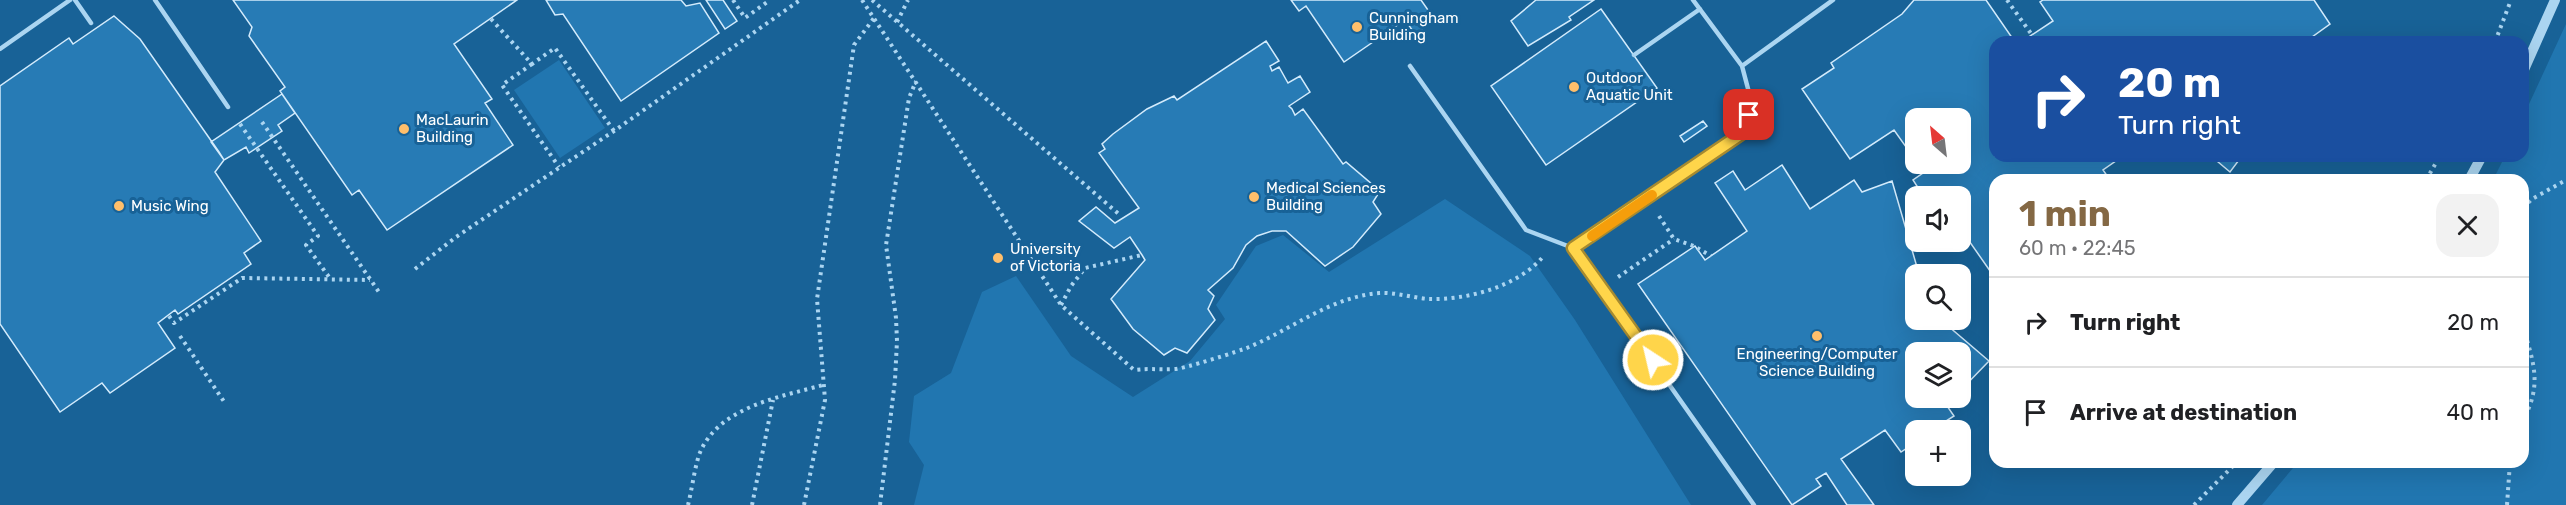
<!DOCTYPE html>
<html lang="en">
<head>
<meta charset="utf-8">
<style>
	:root { --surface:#fff; --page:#f2f2f2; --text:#202124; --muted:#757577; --line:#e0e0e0; --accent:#846844 }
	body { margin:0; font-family:Rubik,sans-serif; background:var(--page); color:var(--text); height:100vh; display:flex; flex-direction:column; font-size:22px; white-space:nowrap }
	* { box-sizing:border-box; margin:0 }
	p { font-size:20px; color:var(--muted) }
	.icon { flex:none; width:33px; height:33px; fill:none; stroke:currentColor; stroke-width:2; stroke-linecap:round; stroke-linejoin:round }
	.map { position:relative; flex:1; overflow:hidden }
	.sheet { position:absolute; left:1989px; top:174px; width:540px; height:294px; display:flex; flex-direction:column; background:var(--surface); border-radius:18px; box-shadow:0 6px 24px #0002 }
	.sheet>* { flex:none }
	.hud { position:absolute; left:1989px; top:36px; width:540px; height:126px; border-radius:18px; box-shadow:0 6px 24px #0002; background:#1a4fa0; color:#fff; overflow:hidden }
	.needle { width:39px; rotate:332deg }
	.fabs { position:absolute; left:1905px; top:108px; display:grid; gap:12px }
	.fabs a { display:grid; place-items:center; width:66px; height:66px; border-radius:12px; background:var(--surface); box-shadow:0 6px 24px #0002; font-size:30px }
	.pin { position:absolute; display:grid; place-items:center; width:51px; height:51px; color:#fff; margin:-26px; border-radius:12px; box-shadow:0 3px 9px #0006 }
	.me { position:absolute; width:66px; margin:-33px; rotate:325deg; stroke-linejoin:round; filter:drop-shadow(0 0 4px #0008) }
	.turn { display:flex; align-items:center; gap:21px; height:126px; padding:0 30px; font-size:27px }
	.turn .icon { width:78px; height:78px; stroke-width:2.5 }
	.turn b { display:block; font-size:42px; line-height:51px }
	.round { display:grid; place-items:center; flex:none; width:63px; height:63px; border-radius:18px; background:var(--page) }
	.headline { display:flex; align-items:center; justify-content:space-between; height:102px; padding:0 30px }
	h1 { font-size:36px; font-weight:700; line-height:45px; color:var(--accent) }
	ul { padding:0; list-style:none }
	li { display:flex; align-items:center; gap:18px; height:90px; padding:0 30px; border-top:2px solid var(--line) }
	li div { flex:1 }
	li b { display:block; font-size:22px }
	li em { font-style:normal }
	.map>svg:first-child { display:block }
</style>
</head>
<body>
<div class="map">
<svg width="2566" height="505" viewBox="0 0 2566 505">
	<rect width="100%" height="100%" fill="#186297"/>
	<path fill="#2176b0" d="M2566 24V505H2262L2298 462H2523V180H2493L2505 156H2523V117Z
		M559 60 605 128 560 158 514 90Z
		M1445 199 1530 256 1575 320 1691 505H914L924 465 909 442 914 396 951 373 982 292 1016 276 1071 356 1133 397 1190 361 1225 319 1216 305 1256 246 1283 235 1329 272Z"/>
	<path fill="#277bb5" stroke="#d3ebfc" stroke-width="1.5" d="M233 0H517L454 44 492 99 485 103 513 145 387 230 359 190 352 195 280 91 285 87 249 36 252 27Z
		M546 0H681L686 6 700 3 719 33 621 101 563 14 555 15Z
		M706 0H723L737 21 725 29Z
		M1291 0H1421L1435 20 1415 34 1405 20 1344 62 1306 6 1299 11Z
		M1536 0H1594L1569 17 1571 20 1528 46 1511 21Z
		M1914 0H1986L2015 42H1995V156H2123L2103 170 2110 180H1995V278L1960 228V196H1939L1933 187 1922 194 1913 180 1923 173 1917 164H1960V118H1916V161L1894 130 1850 159 1802 89 1834 68 1831 63 1902 14Z
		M2043 0H2314L2330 24 2305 42H2021L2053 21 2040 2Z
		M1601 9 1657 88 1546 165 1491 86Z
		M114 16 140 39 219 152 224 160 215 172 261 241 244 253 251 264 178 314 175 310 158 323 175 348 110 393 102 383 60 412 0 324V86L69 38 73 44Z
		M1266 41 1279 61 1270 66 1272 71 1279 67 1288 83 1300 76 1310 92 1289 106 1292 109 1295 115 1303 109 1343 164 1346 162 1380 191 1373 202 1381 214 1353 247 1325 266 1286 231H1272L1257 236 1246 245 1233 268 1208 290 1214 296 1208 309 1215 320 1187 353 1175 348 1164 355 1133 329 1111 299 1145 260 1142 255 1130 237 1114 248 1079 221 1096 207 1115 223 1139 208 1099 153 1105 149 1102 144 1113 134 1147 109 1174 96 1177 100Z
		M282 94 295 113 278 125 282 131 249 153 246 147 224 160 211 142Z
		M1703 121 1707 126 1684 142 1680 136Z
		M2211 156H2242L2230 172Z
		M1782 165 1810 209 1854 180 1862 192 1892 181 1919 274H1916V320H1941L1989 361 1960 391V352H1916V398H1953L1945 403 1954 416 1932 430H1916V442L1901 452 1885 430 1841 459 1874 505H1847L1826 473 1816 479 1821 486 1792 505 1638 284 1695 246 1705 260 1747 231 1715 183 1733 171 1745 190Z"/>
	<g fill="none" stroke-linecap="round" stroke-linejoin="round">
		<path stroke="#abd5f1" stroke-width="4" stroke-dasharray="3 4.5" stroke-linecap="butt" d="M733 0 745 18 770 0
			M862 0 1061 305 1134 370C1151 368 1159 370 1175 369 1183 369 1240 351 1249 347 1292 329 1331 297 1379 293 1395 292 1413 298 1429 299 1467 300 1516 287 1542 258
			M872 0 1121 216
			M2007 0 2032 35
			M491 19 532 64 555 48 614 131
			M897 22 908 0
			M2495 42 2511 0
			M532 64 502 85 559 167
			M262 122 381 295
			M240 124 318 236 306 245 329 277
			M2426 180 2440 156
			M2523 208 2532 199 2566 180
			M1659 216 1674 239 1694 246 1711 256
			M415 269 456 237 614 131 800 0
			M1618 277 1674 239
			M1061 305 1071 286 1085 268 1142 255
			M169 316 174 323 242 278 370 280
			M2523 326C2533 362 2543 384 2523 420
			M180 336 225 403
			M688 505C692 489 694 471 699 455 717 407 780 397 823 385
			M752 505 773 400
			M804 505 825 400 817 299 854 45 874 18
			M880 505 895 380 897 341 896 318 886 245 909 98 916 81
			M2194 505 2237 462
			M2507 505 2510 462"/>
		<path stroke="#abd5f1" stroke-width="4.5" d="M75 0 91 23
			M155 0 228 107
			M1693 0 1742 66
			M0 49 70 0
			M1634 55 1700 9
			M1410 66 1526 230 1573 248 1754 505
			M1573 248 1747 130 1751 100 1742 66 1833 0"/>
		<path stroke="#abd5f1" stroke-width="10" d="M2523 72 2555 0
			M2469 180 2482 156
			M2237 505 2274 462"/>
	</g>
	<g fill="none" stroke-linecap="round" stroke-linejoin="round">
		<defs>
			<path id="route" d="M1653 360 1573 248 1747 130 1749 115"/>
		</defs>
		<use href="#route" stroke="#a68a30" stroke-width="15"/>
		<use href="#route" stroke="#ffd54a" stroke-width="10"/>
		<path stroke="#f59e0b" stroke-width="10" d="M1592 236 1652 195"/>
	</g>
	<g fill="#ffbf6b" stroke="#186297" stroke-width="2">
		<circle cx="1357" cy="27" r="6"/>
		<circle cx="1574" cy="87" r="6"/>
		<circle cx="404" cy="129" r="6"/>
		<circle cx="1254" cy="197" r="6"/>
		<circle cx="119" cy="206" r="6"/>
		<circle cx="998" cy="258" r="6"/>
		<circle cx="1817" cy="336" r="6"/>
	</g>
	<g text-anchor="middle" stroke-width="6" stroke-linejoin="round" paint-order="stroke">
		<g font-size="15" fill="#fff" stroke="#186297" text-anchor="start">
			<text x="1369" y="23">Cunningham<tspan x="1369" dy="17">Building</tspan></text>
			<text x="1586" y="83">Outdoor<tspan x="1586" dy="17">Aquatic Unit</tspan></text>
			<text x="416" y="125">MacLaurin<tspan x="416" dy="17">Building</tspan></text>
			<text x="1266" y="193">Medical Sciences<tspan x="1266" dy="17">Building</tspan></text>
			<text x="131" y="211">Music Wing</text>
			<text x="1010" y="254">University<tspan x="1010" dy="17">of Victoria</tspan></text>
			<text x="1817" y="359" text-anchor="middle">Engineering/Computer<tspan x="1817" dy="17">Science Building</tspan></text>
		</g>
	</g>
</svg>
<div class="fabs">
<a><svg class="needle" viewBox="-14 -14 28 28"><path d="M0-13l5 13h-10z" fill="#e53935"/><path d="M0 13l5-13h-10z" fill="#757577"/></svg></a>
<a><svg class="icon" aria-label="sound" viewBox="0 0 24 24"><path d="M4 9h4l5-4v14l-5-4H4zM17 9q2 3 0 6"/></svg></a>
<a><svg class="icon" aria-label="search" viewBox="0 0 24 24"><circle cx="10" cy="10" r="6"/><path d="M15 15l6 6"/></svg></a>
<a><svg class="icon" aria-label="layers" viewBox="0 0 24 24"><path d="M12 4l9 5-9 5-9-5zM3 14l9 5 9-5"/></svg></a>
<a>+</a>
</div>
<div class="pin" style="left:1749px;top:115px;background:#d93025"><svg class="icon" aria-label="arrive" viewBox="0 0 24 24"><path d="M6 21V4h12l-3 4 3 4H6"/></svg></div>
<svg class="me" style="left:1653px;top:360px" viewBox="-20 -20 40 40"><circle r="17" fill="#ffd54a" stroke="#fff" stroke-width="3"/><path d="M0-11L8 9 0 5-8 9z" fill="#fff"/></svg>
<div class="hud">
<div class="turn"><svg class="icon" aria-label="right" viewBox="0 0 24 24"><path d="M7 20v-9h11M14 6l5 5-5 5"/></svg><div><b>20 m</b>Turn right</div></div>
</div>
<section class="sheet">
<div class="headline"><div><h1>1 min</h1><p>60 m · 22:45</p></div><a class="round"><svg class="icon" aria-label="close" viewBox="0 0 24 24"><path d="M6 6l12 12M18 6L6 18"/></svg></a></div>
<ul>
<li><svg class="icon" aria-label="right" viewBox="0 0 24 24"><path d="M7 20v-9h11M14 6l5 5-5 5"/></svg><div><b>Turn right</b></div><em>20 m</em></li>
<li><svg class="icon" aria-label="arrive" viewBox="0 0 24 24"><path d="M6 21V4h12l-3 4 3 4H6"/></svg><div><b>Arrive at destination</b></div><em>40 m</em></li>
</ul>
</section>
</div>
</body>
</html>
